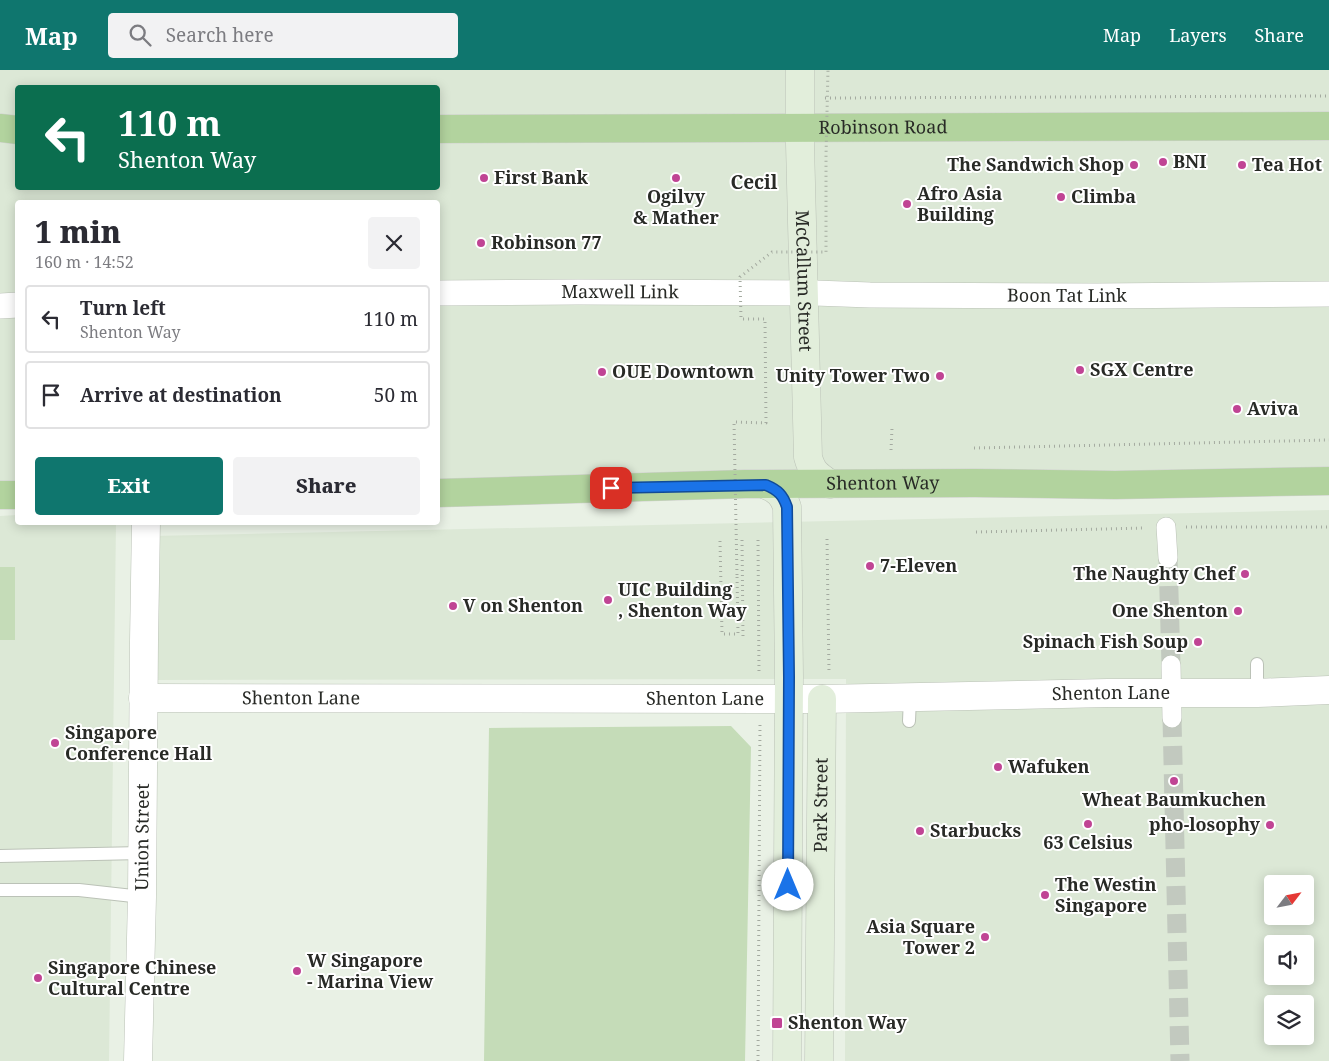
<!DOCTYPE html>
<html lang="en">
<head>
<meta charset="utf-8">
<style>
	:root { --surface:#fff; --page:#f2f2f3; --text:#2b2b33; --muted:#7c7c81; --line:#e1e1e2; --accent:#0f766e }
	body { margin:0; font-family:"Noto Serif",serif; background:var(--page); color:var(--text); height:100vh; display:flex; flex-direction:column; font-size:19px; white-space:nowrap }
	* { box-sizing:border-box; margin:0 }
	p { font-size:16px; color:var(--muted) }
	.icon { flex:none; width:28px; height:28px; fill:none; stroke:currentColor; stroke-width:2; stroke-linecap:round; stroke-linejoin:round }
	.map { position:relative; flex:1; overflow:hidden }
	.drawer { position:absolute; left:15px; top:130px; width:425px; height:325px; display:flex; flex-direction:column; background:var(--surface); border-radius:5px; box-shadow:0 2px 12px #0003 }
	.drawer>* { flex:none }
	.banner { position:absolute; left:15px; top:15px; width:425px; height:105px; border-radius:5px; box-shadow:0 2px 12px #0003; background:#0b6e4f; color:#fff; overflow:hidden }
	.needle { width:32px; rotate:58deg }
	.controls { position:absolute; left:1264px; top:805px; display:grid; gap:10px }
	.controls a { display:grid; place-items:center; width:50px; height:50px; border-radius:5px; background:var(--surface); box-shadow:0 2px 12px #0003; font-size:25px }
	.pin { position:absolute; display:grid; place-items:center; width:42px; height:42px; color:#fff; margin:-21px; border-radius:10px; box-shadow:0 2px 8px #0006 }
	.me { position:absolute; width:55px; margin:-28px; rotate:0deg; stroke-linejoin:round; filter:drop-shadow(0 0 4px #0008) }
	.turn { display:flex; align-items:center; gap:18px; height:105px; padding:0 20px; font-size:22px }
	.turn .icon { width:65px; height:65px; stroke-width:2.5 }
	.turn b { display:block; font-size:35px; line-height:42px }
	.round { display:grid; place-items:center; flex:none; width:52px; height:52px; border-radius:5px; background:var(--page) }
	.overview { display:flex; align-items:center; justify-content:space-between; height:85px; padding:0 20px }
	h1 { font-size:30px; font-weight:800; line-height:38px }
	.cta { display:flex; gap:10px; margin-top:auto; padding:10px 20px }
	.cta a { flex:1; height:58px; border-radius:5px; background:var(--accent); color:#fff; font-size:20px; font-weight:800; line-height:58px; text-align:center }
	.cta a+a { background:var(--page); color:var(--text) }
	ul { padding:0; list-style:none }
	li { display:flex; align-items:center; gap:15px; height:68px; margin:0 10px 8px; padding:0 10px; border:2px solid var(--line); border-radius:5px }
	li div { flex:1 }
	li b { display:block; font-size:19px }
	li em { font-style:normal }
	header { display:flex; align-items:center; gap:30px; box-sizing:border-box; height:70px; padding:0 25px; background:var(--accent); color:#fff }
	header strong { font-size:24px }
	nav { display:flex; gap:28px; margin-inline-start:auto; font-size:18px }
	.search { width:350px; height:45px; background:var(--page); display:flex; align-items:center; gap:12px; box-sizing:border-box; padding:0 18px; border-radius:5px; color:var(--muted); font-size:19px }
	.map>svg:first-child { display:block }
</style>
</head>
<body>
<header>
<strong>Map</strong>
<div class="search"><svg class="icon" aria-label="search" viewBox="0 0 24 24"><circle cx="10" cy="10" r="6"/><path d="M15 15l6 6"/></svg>Search here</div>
<nav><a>Map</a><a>Layers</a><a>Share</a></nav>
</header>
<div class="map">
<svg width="1329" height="991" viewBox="0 0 1329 991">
	<rect width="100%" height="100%" fill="#e9f1e5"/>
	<path fill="#dce8d6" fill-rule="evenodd" d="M0 0H1329V411L438 423V132H18L17 425H0ZM18 18H438V118H18Z
		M1329 440V991H845L846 609 150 610 153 466ZM1272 814H1305V846H1272ZM1272 874H1305V906H1272ZM1272 934H1305V966H1272Z
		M17 445 18 452 116 453 109 991H0V446Z"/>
	<path fill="#c5dcb8" d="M0 497H15V570H0Z
		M731 656 751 677 745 991H484L489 658Z"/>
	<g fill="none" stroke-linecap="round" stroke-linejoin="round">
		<path stroke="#c2c9bf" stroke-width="19" stroke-dasharray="19 9" stroke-linecap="butt" d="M1168 488 1171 595
			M1172 648 1180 991"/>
		<defs>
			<path id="service" d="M1257 594V623
				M909 651 910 628
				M0 786 142 783
				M0 820H79L142 827"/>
			<path id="pedestrian" d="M1166 457 1168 488
				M1171 595 1172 648"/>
			<g id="minor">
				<path id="s1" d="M438 223 578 222 815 223 870 225 1097 226 1329 224"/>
				<path d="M0 236 18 235"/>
			</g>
			<g id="tertiary">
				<path id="s2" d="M143 628 822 629 1108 623H1257L1329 620"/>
				<path id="s3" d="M138 991 142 827 144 571 146 452"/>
			</g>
			<g id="secondary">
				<path id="s4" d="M800 0V74L808 387C812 402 817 405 830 414"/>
				<path d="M766 415C778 420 783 425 787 437L789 607 787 991"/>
				<path id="s5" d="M819 991 822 629"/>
			</g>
			<g id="trunk">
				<path d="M0 58 18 60"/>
				<path id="s6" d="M438 59 1329 56"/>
				<path id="s7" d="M438 423 745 414 975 413 1115 415 1329 411"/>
				<path d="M0 425H18"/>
			</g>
		</defs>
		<use href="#service" stroke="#bbc2b7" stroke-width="14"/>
		<use href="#pedestrian" stroke="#bbc2b7" stroke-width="20"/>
		<use href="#minor" stroke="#bbc2b7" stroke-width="26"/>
		<use href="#tertiary" stroke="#bbc2b7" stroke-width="29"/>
		<use href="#secondary" stroke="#bbc2b7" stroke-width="29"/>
		<use href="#trunk" stroke="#d0d0cf" stroke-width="29"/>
		<path stroke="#a4aaa0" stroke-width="3" stroke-dasharray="1 4" stroke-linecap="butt" d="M825 28 1329 26
			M974 378 1329 370
			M891 380 892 358
			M1186 457H1329
			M976 462 1145 458
			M827 469 829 603
			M742 470 743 567
			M758 470 759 603
			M720 471 722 564H738L737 505
			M758 991 760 654"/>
		<use href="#service" stroke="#fff" stroke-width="12"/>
		<use href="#pedestrian" stroke="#fff" stroke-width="19"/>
		<use href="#minor" stroke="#fff" stroke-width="25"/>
		<use href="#tertiary" stroke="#fff" stroke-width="28"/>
		<use href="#secondary" stroke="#e2eedb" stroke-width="28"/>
		<use href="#trunk" stroke="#b2d39e" stroke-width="28"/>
		<path stroke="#a4aaa0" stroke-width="3" stroke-dasharray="1 4" stroke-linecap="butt" d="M737 505 734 352 766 353 765 249H741L740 207 772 182H826V85L828 0"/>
	</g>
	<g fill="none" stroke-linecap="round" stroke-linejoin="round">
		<defs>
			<path id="route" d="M611 418 766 415C778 420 783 425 787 437L789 607 788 815"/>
		</defs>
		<use href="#route" stroke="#114b97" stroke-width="12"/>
		<use href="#route" stroke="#1a73e8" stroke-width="9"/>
	</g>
	<g fill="#c04494" stroke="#fff" stroke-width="2">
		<circle cx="1163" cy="92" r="5"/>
		<circle cx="1134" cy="95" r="5"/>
		<circle cx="1242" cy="95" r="5"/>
		<circle cx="484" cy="108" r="5"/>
		<circle cx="676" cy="108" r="5"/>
		<circle cx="1061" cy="127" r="5"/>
		<circle cx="907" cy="134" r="5"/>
		<circle cx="481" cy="173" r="5"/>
		<circle cx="1080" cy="300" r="5"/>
		<circle cx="602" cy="302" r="5"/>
		<circle cx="940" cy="306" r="5"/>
		<circle cx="1237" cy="339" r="5"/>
		<circle cx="870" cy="496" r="5"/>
		<circle cx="1245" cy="504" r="5"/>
		<circle cx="608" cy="530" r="5"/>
		<circle cx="453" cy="536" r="5"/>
		<circle cx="1238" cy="541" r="5"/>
		<circle cx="1198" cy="572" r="5"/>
		<circle cx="55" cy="673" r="5"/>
		<circle cx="998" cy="697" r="5"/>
		<circle cx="1174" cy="711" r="5"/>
		<circle cx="1088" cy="754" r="5"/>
		<circle cx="1270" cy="755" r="5"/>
		<circle cx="920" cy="761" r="5"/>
		<circle cx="1045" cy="825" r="5"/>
		<circle cx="985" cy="867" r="5"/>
		<circle cx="297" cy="901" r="5"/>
		<circle cx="38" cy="908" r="5"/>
		<rect x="771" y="947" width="12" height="12" rx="2.5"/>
	</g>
	<g text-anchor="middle" stroke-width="4" stroke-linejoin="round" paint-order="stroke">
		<g font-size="18" fill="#282a26" stroke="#fff">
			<text dy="6" stroke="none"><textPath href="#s6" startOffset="445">Robinson Road</textPath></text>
			<text dy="6" stroke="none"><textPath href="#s4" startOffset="211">McCallum Street</textPath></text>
			<text dy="6" stroke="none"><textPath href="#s1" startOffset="182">Maxwell Link</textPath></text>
			<text dy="6" stroke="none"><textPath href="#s1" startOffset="629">Boon Tat Link</textPath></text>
			<text dy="6" stroke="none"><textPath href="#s7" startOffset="445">Shenton Way</textPath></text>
			<text dy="6" stroke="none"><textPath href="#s2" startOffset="968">Shenton Lane</textPath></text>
			<text dy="6" stroke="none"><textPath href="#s2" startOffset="158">Shenton Lane</textPath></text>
			<text dy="6" stroke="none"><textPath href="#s2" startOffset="562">Shenton Lane</textPath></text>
			<text dy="6" stroke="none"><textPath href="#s5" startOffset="256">Park Street</textPath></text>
			<text dy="6" stroke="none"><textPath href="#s3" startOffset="224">Union Street</textPath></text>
		</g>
		<g font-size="18" font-weight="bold" fill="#282a26" stroke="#fff" text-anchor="start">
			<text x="1173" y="98">BNI</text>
			<text x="1124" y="101" text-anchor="end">The Sandwich Shop</text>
			<text x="1252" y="101">Tea Hot</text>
			<text x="494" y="114">First Bank</text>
			<text x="917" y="130">Afro Asia<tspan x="917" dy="21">Building</tspan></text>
			<text x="676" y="133" text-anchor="middle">Ogilvy<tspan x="676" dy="21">&amp; Mather</tspan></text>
			<text x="1071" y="133">Climba</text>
			<text x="491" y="179">Robinson 77</text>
			<text x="1090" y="306">SGX Centre</text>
			<text x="612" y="308">OUE Downtown</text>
			<text x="930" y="312" text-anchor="end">Unity Tower Two</text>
			<text x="1247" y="345">Aviva</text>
			<text x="880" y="502">7-Eleven</text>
			<text x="1235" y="510" text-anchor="end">The Naughty Chef</text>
			<text x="618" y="526">UIC Building<tspan x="618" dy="21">, Shenton Way</tspan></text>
			<text x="463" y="542">V on Shenton</text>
			<text x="1228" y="547" text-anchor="end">One Shenton</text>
			<text x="1188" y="578" text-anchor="end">Spinach Fish Soup</text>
			<text x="65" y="669">Singapore<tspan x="65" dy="21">Conference Hall</tspan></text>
			<text x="1008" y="703">Wafuken</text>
			<text x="1174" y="736" text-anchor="middle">Wheat Baumkuchen</text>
			<text x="1260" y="761" text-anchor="end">pho-losophy</text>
			<text x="930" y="767">Starbucks</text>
			<text x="1088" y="779" text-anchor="middle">63 Celsius</text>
			<text x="1055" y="821">The Westin<tspan x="1055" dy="21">Singapore</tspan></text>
			<text x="975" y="863" text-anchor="end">Asia Square<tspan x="975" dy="21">Tower 2</tspan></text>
			<text x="307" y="897">W Singapore<tspan x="307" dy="21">- Marina View</tspan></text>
			<text x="48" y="904">Singapore Chinese<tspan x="48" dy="21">Cultural Centre</tspan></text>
			<text x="788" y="959">Shenton Way</text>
		</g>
		<g font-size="19" font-weight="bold" fill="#282a26" stroke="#fff">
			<text x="754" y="119">Cecil</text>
		</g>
	</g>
</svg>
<div class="controls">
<a><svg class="needle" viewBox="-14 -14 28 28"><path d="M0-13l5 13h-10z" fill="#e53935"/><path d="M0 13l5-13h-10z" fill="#7c7c81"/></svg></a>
<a><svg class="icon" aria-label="sound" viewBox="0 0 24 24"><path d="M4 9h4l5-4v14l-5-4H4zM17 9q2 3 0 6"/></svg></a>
<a><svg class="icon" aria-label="layers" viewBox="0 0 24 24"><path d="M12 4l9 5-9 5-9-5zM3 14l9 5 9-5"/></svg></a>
</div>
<div class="pin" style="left:611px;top:418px;background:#d93025"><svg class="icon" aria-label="arrive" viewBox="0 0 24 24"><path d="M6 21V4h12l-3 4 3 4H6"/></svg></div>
<svg class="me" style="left:788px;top:815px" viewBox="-20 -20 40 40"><circle r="19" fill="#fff"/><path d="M0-13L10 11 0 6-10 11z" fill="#1a73e8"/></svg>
<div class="banner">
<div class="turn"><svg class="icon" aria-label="left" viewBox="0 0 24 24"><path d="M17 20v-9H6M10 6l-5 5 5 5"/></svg><div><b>110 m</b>Shenton Way</div></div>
</div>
<section class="drawer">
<div class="overview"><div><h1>1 min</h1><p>160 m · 14:52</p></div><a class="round"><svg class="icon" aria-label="close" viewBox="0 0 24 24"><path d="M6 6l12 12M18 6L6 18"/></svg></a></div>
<ul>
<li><svg class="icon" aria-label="left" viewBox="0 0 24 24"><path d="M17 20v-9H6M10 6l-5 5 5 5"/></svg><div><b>Turn left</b><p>Shenton Way</p></div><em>110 m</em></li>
<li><svg class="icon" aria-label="arrive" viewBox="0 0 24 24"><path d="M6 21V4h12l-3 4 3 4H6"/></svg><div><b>Arrive at destination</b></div><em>50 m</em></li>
</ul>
<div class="cta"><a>Exit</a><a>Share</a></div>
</section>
</div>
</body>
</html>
